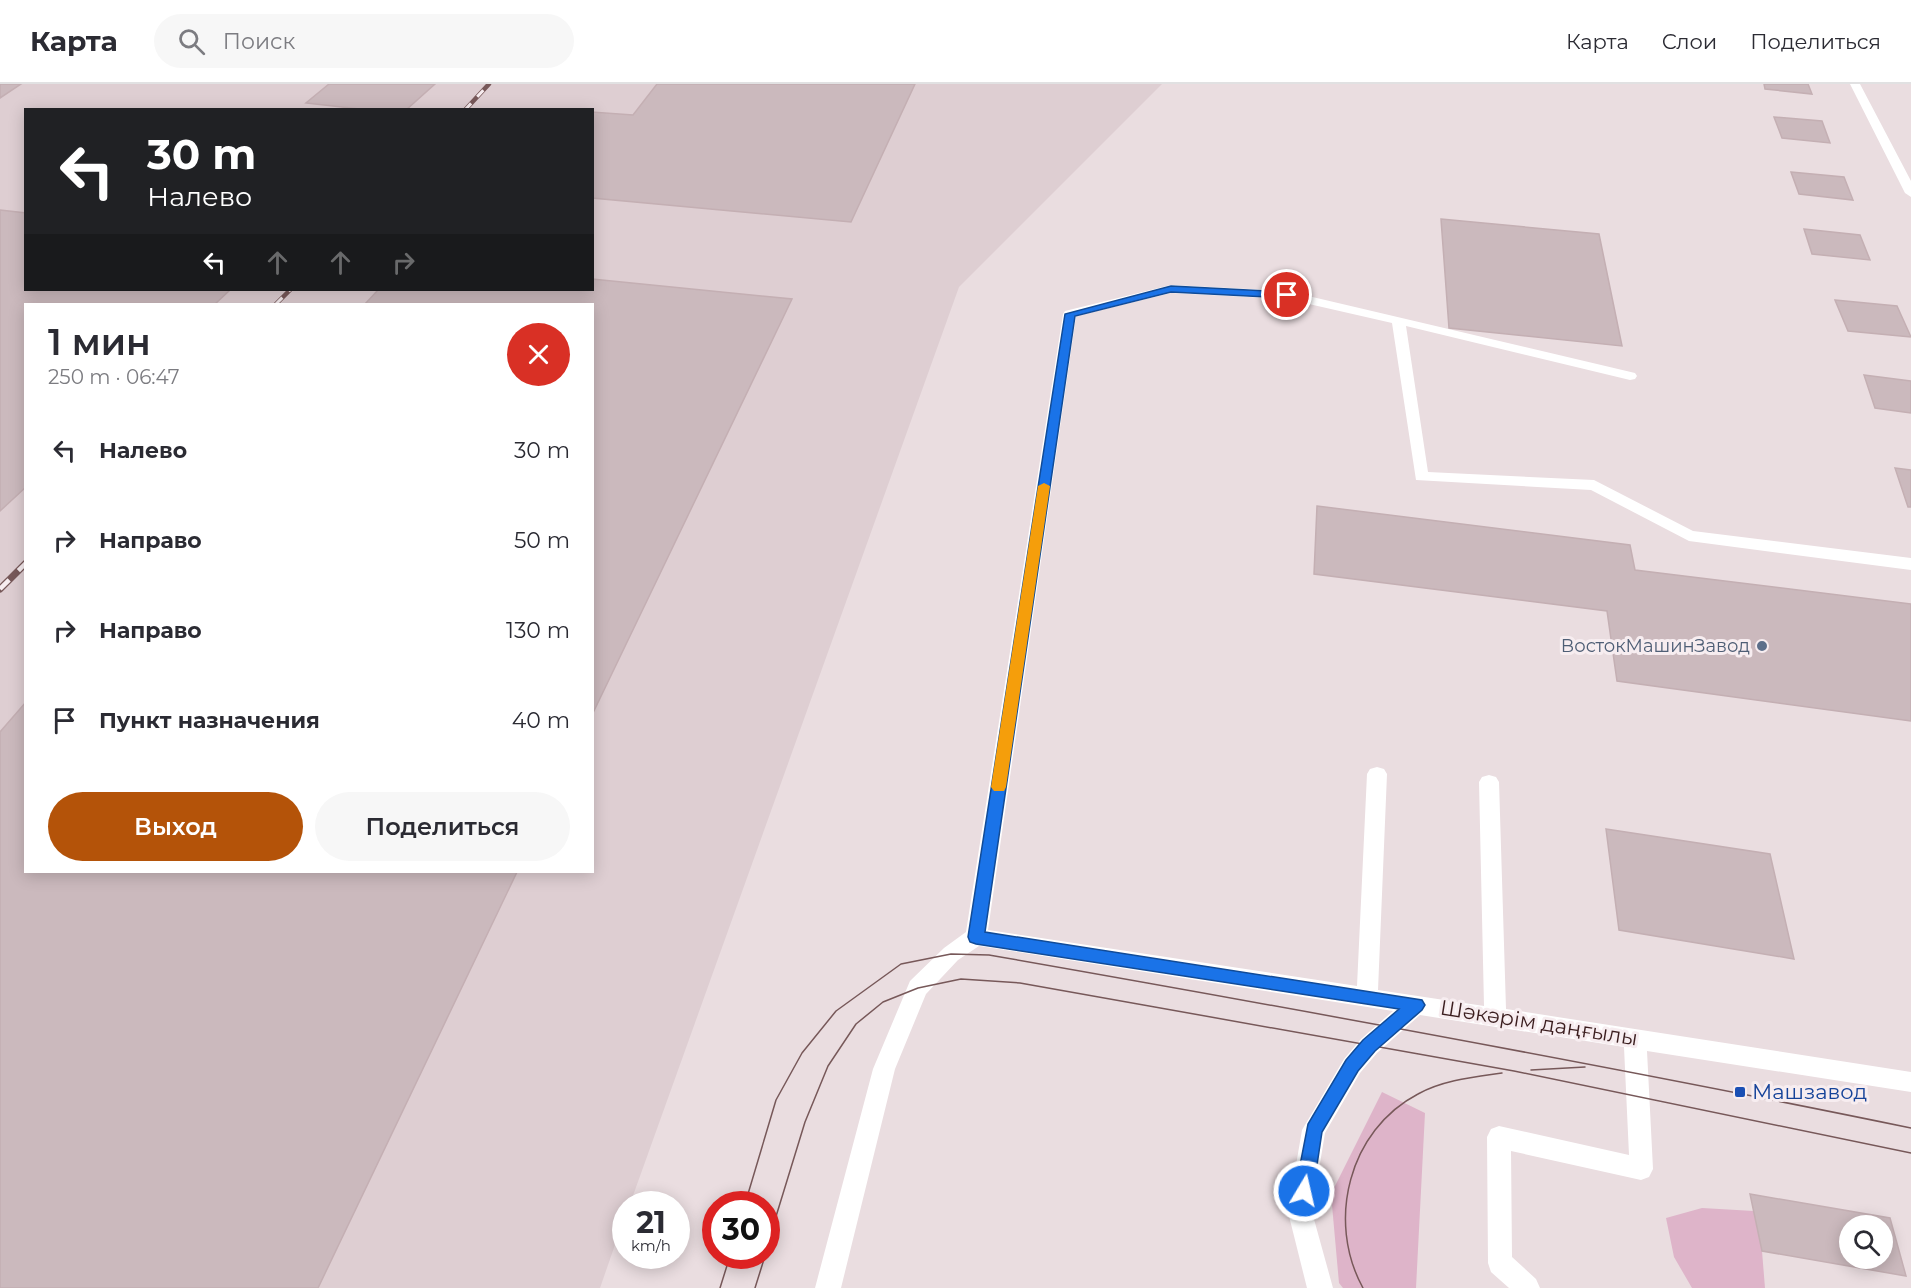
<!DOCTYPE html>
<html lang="ru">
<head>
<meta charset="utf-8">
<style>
	:root { --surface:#fff; --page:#f7f7f7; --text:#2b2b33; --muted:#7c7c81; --line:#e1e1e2; --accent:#b45309 }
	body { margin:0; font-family:Montserrat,sans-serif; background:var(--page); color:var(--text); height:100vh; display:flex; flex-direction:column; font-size:22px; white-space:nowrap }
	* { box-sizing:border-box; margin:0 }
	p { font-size:20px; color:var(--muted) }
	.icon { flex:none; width:33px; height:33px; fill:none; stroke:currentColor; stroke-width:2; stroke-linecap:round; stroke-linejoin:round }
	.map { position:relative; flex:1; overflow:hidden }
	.drawer { position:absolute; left:24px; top:219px; width:570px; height:570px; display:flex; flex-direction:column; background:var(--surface); border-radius:0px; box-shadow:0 3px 15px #0003 }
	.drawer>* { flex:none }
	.hud { position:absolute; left:24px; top:24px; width:570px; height:183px; border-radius:0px; box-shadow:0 3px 15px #0003; background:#202124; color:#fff; overflow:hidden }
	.buttons { position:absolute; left:1839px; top:1131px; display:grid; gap:12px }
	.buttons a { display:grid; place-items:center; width:54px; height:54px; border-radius:50%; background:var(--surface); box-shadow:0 3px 15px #0003; font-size:30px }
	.speed { position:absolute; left:612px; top:1107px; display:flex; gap:12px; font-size:30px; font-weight:700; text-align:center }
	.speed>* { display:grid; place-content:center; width:78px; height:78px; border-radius:50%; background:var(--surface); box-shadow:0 3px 15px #0003; line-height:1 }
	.speed small { font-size:15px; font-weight:400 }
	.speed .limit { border:9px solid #d22; background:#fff; color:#111 }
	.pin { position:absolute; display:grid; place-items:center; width:51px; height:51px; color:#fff; margin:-26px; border:3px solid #fff; border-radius:50%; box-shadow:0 2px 6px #0007 }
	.me { position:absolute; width:66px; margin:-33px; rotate:9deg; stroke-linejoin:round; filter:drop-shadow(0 0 4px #0008) }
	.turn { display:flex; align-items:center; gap:21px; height:126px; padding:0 24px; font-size:27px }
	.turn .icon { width:78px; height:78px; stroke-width:2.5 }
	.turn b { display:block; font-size:42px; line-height:51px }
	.lanes { display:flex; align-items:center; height:57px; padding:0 24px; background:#0003; justify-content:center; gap:30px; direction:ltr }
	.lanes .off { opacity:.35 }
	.round { display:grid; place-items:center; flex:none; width:63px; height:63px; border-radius:32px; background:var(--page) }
	.summary { display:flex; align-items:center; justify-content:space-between; height:102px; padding:0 24px }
	h1 { font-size:36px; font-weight:600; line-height:45px }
	.primary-button { display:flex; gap:12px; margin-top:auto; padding:12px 24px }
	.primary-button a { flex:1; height:69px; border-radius:36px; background:var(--accent); color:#fff; font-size:24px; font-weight:600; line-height:69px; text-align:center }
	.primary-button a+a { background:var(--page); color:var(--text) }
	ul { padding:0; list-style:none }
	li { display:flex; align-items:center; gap:18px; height:90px; padding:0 24px }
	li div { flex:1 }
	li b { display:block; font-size:22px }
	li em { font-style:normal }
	header { display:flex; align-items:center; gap:36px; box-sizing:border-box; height:84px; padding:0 30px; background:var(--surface); border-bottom:2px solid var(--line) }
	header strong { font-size:28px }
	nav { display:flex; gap:33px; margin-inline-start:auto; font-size:21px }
	.search { width:420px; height:54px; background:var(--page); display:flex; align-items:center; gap:15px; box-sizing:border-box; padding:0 21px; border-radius:33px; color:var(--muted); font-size:22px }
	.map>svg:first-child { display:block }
</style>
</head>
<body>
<header>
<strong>Карта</strong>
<div class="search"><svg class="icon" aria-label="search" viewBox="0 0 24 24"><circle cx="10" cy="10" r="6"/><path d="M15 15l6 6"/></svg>Поиск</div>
<nav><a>Карта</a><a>Слои</a><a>Поделиться</a></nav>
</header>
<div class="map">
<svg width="1911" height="1204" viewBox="0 0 1911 1204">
	<rect width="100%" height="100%" fill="#eadde0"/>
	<path fill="#deced2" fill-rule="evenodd" d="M0 0H1162L959 203 630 1120H626L625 1132 600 1204H0ZM26 26H592V206H26ZM26 220H592V788H26Z"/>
	<path fill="#deb4c9" d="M1382 1008 1425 1029 1416 1204H1343L1339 1199 1331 1110Z
		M1702 1124 1754 1127 1762 1167 1765 1204H1692L1674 1173 1666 1134Z"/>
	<path fill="#cbb9bd" stroke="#c4afb3" stroke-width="1.5" fill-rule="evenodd" d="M0 0H21L0 14Z
		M329 0H435L406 26H368L306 19Z
		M657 0H915L851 138 592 114V28L633 31Z
		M1764 0H1808L1812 10 1765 5Z
		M1774 33 1822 37 1830 59 1782 54Z
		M1791 88 1844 93 1853 116 1799 110Z
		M0 126 26 129V206H230L215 220H26V403L0 427Z
		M1441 135 1599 150 1622 262 1449 244Z
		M1804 145 1860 151 1870 176 1812 170Z
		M592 195 792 215 592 631V220H365L378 206H592Z
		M1835 216 1897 222 1911 253 1848 247Z
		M1864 291 1911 297V329L1875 324Z
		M1895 384 1911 386V423H1908Z
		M1317 422 1630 461 1635 486 1911 520V637L1617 597 1607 527 1314 490Z
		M26 618V788H517L318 1204H0V648Z
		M1606 745 1770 770 1794 875 1619 846Z
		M1750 1110 1890 1134 1906 1192 1762 1167ZM1850 1142H1882V1174H1850Z"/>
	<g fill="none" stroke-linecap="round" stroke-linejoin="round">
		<path fill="#fff" fill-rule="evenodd" d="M1850 0H1860L1911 97V113L1905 109Z
			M1171 201 1287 207 1635 289 1637 292 1635 295 1630 296 1406 242 1428 388 1594 396 1693 447 1911 474V486L1689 457 1591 406 1416 396 1392 239 1287 215 1171 209 1076 232 988 846 1357 902 1367 690 1370 685 1377 683 1384 685 1387 690 1378 906 1484 922 1479 698 1482 693 1489 691 1496 693 1499 698 1506 925 1911 988V1008L1647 967 1653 1085 1649 1093 1641 1096 1511 1067 1512 1173 1536 1195 1540 1204H1509L1491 1188 1488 1179 1487 1053 1491 1045 1499 1042 1629 1071 1624 963 1420 931 1377 969 1360 989 1325 1049 1312 1128 1333 1204H1307L1288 1128 1302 1046 1344 975 1361 955 1393 927 979 862 958 876 926 910 895 985 841 1204H815L873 985 910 897 944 864 966 848 1063 230 1065 227Z"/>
		<path stroke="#775859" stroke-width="1.5" d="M1531 986 1585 983
			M745 1120 776 1016 802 969 836 927 901 880 951 870 989 871C1297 925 1605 981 1911 1044
			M766 1165 805 1038 828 982 856 940 883 918 918 904 961 895 1020 899 1514 987 1911 1069
			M720 1204 730 1172
			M755 1204 765 1172
			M1363 1204C1326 1137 1349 1046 1418 1010 1443 996 1474 993 1502 989"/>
		<defs>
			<path id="rail-far1" d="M465 26 489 0
				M276 220 290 206"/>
			<path id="rail" d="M0 505 26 479"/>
		</defs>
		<use href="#rail-far1" stroke="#775859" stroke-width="4.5"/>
		<use href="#rail" stroke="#775859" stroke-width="7"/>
		<use href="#rail-far1" stroke="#f7edf0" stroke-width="3" stroke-dasharray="9" stroke-linecap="butt"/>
		<use href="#rail" stroke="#f7edf0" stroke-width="4.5" stroke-dasharray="13" stroke-linecap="butt"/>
	</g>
	<path fill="#1a73e8" stroke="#114b97" stroke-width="1.5" d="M1171 202 1287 208 1292 211 1287 214 1171 208 1075 232 985 848 1422 916 1425 921 1422 926 1375 967 1358 987 1322 1048 1313 1107 1310 1114 1304 1116 1297 1114 1295 1107 1308 1040 1346 976 1363 956 1399 925 976 860 970 858 968 853 1065 230Z"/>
	<path fill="#f59e0b" d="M1044 399 1050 402 1006 703 1004 707H994L991 703 1038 402Z"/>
	<circle fill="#5c6f8a" stroke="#f7edf0" stroke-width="2" cx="1762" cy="562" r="6"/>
	<rect fill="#1a4fb4" stroke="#f7edf0" stroke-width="2" x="1734" y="1002" width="12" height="12" rx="3"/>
	<g text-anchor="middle" stroke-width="6" stroke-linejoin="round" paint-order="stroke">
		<g font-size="18" fill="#4e5e75" stroke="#f7edf0" text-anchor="end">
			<text x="1750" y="568">ВостокМашинЗавод</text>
		</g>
		<g font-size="21" fill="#3b1e1f" stroke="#f7edf0">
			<text transform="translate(1539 939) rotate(9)" y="7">Шәкәрім даңғылы</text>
		</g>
		<g font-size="21" fill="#164399" stroke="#f7edf0" text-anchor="start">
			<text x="1752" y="1015">Машзавод</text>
		</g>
	</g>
</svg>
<div class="buttons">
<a><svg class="icon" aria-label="search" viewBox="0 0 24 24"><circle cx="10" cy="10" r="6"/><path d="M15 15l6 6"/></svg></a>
</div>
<div class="speed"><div>21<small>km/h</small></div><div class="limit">30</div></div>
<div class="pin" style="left:1287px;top:211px;background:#d93025"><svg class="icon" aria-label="arrive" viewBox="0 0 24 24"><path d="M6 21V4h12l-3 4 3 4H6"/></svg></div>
<svg class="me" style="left:1304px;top:1107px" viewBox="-20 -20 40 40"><circle r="17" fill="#1a73e8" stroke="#fff" stroke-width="3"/><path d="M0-11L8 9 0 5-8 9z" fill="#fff"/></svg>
<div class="hud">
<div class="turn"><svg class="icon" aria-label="left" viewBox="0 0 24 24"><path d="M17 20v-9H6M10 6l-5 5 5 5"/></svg><div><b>30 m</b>Налево</div></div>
<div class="lanes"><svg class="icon" aria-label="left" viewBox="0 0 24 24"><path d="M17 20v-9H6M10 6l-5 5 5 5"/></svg><svg class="icon off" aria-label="ahead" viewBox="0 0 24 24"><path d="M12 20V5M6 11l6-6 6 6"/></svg><svg class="icon off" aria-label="ahead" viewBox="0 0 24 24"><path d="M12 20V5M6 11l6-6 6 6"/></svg><svg class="icon off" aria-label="right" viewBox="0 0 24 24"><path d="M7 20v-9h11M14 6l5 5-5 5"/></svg></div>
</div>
<section class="drawer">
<div class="summary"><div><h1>1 мин</h1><p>250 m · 06:47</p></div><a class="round" style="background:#d93025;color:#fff"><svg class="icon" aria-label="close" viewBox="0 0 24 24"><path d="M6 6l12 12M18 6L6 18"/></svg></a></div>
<ul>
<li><svg class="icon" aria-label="left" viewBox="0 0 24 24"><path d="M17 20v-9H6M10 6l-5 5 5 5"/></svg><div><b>Налево</b></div><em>30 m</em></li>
<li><svg class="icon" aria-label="right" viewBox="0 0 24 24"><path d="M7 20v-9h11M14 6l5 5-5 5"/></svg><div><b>Направо</b></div><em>50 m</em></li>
<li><svg class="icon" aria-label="right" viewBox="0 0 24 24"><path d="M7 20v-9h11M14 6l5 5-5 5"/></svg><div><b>Направо</b></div><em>130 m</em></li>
<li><svg class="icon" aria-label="arrive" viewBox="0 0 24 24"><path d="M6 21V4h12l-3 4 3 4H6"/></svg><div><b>Пункт назначения</b></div><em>40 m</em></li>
</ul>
<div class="primary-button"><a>Выход</a><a>Поделиться</a></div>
</section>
</div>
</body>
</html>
